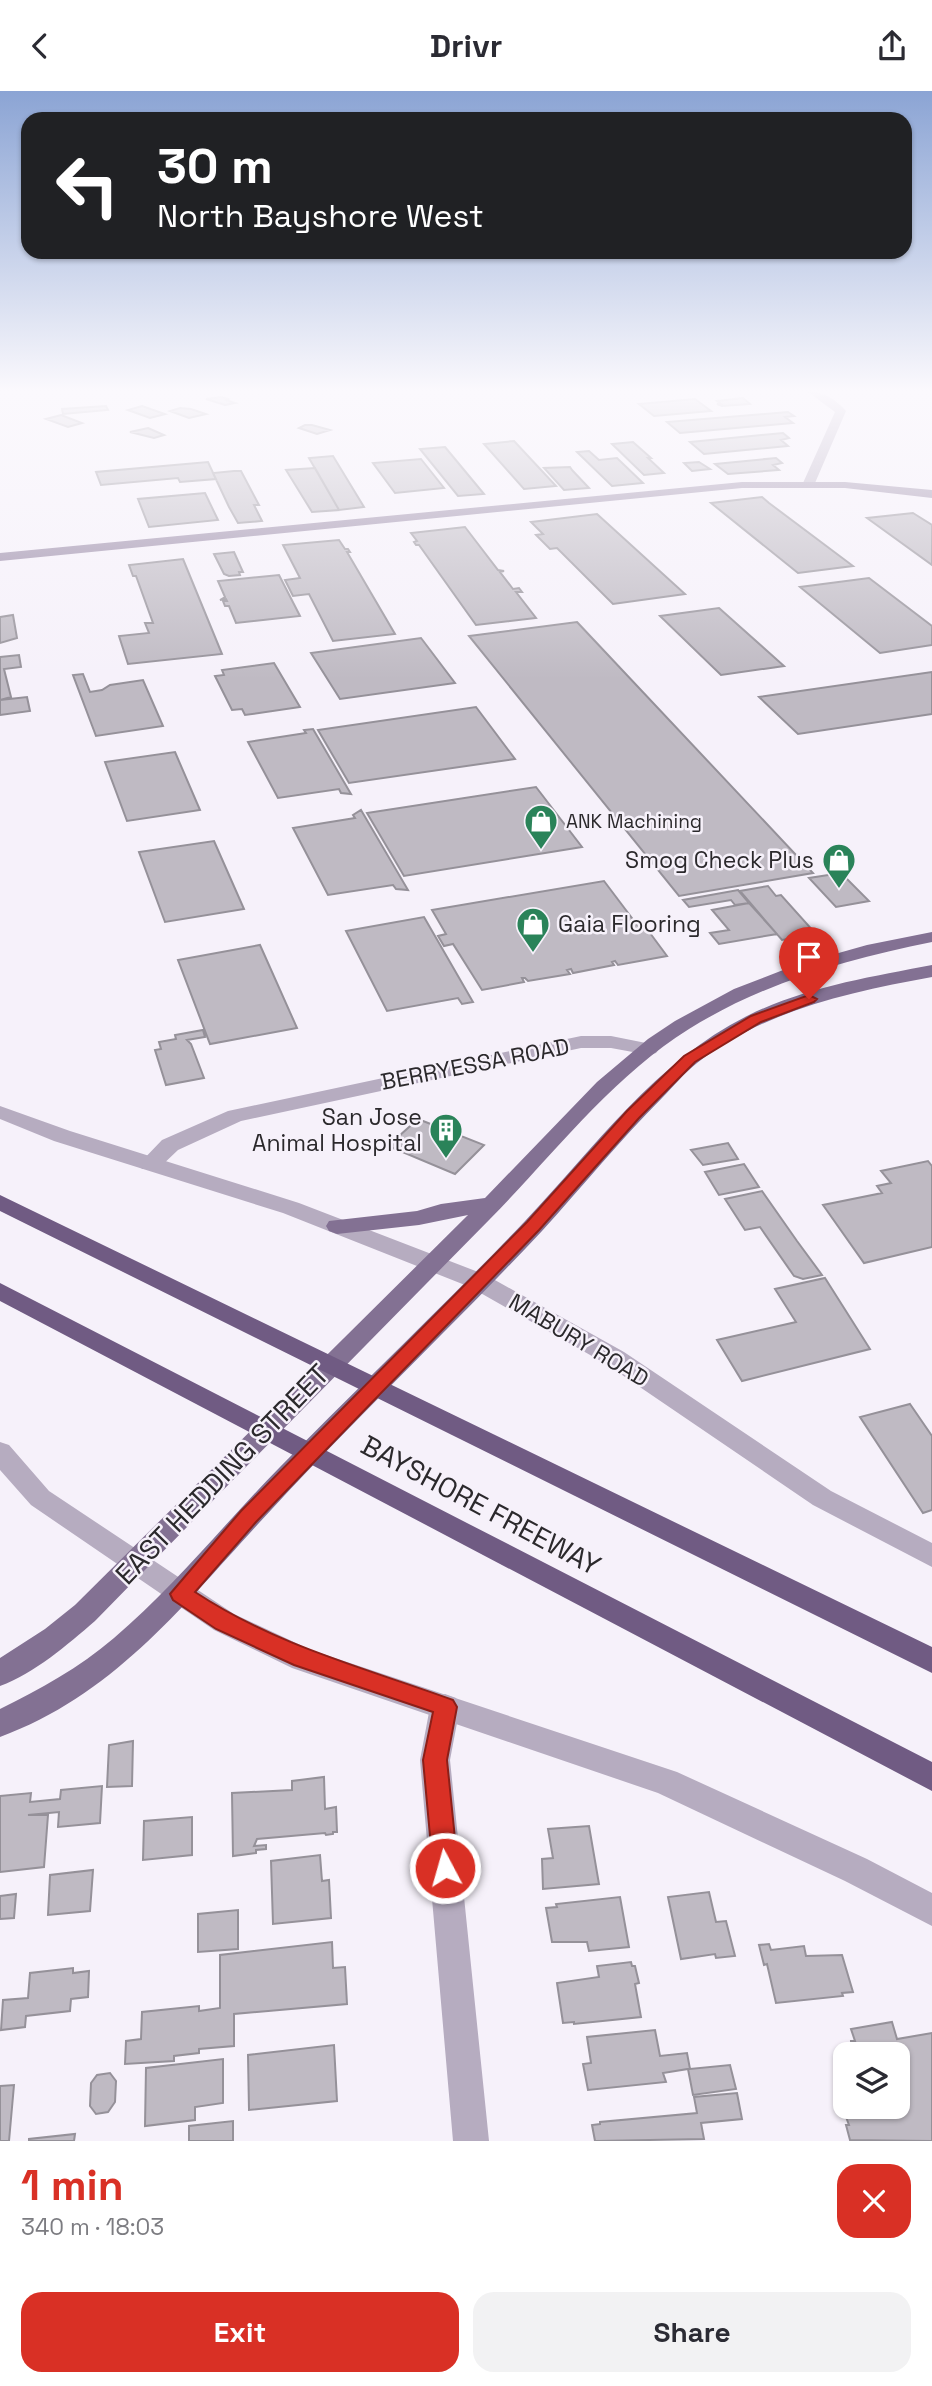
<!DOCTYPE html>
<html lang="en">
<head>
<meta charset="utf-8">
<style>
	:root { --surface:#fff; --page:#f2f2f3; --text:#2b2b33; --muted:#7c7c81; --accent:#d93025 }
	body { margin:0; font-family:"Space Grotesk",sans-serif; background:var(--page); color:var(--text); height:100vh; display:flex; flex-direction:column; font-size:26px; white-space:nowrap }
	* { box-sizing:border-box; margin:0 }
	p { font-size:23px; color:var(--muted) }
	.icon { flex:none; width:38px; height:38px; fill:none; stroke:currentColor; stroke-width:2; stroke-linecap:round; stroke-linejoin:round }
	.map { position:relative; height:2050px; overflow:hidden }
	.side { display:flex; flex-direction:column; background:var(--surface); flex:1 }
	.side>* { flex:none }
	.top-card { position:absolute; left:21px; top:21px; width:891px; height:147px; border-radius:21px; box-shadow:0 2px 5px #0004; background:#202124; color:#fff; overflow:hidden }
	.fabs { position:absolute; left:833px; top:1951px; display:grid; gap:14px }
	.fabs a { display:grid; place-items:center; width:77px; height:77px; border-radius:14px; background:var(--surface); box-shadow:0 2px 5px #0004; font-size:35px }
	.pin { position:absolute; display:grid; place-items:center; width:60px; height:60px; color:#fff; margin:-72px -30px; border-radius:50% 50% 50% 0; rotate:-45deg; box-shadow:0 0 7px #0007 }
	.pin .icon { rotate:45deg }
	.me { position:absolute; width:77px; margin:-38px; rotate:354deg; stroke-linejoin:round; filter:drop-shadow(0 0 5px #0008) }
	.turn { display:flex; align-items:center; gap:24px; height:147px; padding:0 21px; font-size:32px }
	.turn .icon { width:91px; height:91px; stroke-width:2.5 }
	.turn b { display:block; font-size:49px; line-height:60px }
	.round { display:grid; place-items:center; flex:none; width:74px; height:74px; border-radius:21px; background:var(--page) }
	.headline { display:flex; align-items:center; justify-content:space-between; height:119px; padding:0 21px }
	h1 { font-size:42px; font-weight:700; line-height:52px; color:var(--accent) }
	.cta { display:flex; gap:14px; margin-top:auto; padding:14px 21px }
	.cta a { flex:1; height:80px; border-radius:21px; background:var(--accent); color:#fff; font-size:28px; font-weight:700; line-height:80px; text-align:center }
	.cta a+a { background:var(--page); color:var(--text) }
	header { display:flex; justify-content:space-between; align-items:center; height:91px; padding:0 21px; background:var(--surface); font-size:32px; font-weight:700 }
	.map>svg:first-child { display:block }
</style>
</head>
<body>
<header><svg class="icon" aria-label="back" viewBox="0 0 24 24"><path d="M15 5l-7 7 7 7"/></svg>Drivr<svg class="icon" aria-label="share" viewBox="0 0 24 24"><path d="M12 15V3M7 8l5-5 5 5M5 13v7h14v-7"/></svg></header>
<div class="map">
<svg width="932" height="2050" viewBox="0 0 932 2050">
	<rect width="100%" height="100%" fill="#f6f1fa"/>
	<path fill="#bfbac3" stroke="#959199" stroke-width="2" d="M221 306 228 308 226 309 235 312 225 314 206 308Z
		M743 307 750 313 722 315 717 313H721L717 310Z
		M695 308 711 320 654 325 639 313Z
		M106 315 108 319 63 323 62 318Z
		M142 315 165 323 150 327 128 319Z
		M180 317 191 318 206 323 189 327 170 320Z
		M788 321 794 325 785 326 793 332 680 342 667 331Z
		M61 324 82 332 68 336 46 328Z
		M305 334H312L330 339 317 343 299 337Z
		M148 337 164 344 154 347 130 341Z
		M783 342 789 347 781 349 788 355 704 363 690 351Z
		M514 350 556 395 524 398 484 353Z
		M633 351 651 367H648L664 382 644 384 612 353Z
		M445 356 484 403 458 405 420 358Z
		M589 360 599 369 617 367 643 392 612 395 577 361Z
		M333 365 364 416 339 419 309 367Z
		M776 367 782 372 773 374 779 379 728 383 715 373Z
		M421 368 444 397 395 402 373 372Z
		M208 371 216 388 180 391 178 387 101 394 96 381Z
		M699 371 710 378 692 380 684 372Z
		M570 376 572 379 589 397 564 399 544 377Z
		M315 377 339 419 312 421 286 379Z
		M234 380H241L259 414H254L262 430 238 432 229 416 213 382Z
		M205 402 218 429 149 436 138 408Z
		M762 406 769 412 853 475 798 482 711 412Z
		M913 422 932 434V474L867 427Z
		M597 423 685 503 613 513 557 457 550 458 536 444 543 443 531 431Z
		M465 436 498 479 504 480 500 481 513 498 519 497 522 501H516L536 527 476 534 419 454H416L414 451 417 450 411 442Z
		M339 449 345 458H348L350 461H347L395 543 333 550 309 503 293 505 285 489 300 487 283 454Z
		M234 461 243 481H239L240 484 229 485 224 483 214 463Z
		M183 468 222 563 128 573 119 545 149 542 145 532H153L136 485H133L129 474Z
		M279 484 300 525 236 532 229 515H225L223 510H227L226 508 220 509 225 506 218 490Z
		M869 487 932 535V554L880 562 800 496Z
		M719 517 784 575 721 584 660 525Z
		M13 524 17 547 0 552V526Z
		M577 531 813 782 679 805 469 545Z
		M421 547 455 592 340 608 311 562Z
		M19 564 21 576 4 578 11 606 0 609V566Z
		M274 572 300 616 245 624 242 618 232 619 215 585 224 584 222 579Z
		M932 581V623L798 643 759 606Z
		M83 583 90 601 102 599 110 594 143 589 163 635 96 645 73 584Z
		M27 606 30 620 0 624V609Z
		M476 616 515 668 349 692 318 639Z
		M313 638 351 703 341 702 339 698 278 707 248 651 306 642 304 639Z
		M175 661 200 719 127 730 105 671Z
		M536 696 582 756 404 785 367 722Z
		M361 719 408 799 396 798 393 794 328 804 293 737 355 727 353 724Z
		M214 750 244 818 165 831 139 761Z
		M841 782 869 810 836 816 809 787Z
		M604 790 641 839 647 838 667 865 618 874 615 870 612 871 614 874 573 882 571 878 567 879 570 883 528 890 525 887H522L524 891 482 899 453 853 444 855 438 845 446 843 432 819Z
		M768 795 776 805 781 804 816 843 782 849 740 800Z
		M738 799 749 812 735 814 731 809 689 816 683 809Z
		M749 812 777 843 719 853 710 842 729 839 712 819Z
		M424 826 473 911 462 913 458 907 387 920 346 840Z
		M260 854 297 937 210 953 178 869Z
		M203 939 205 946 187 949 191 953 204 987 166 994 155 959 161 958 159 951 176 948 175 944Z
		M418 1028 484 1054 455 1083 388 1055Z
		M728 1052 738 1068 703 1074 691 1059Z
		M928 1070 932 1075V1156L864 1172 823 1114 882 1102 877 1095 891 1092 881 1080Z
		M744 1073 759 1096 719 1104 705 1081Z
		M762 1100 797 1150 822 1184 803 1188 794 1185 760 1136 745 1139 725 1108Z
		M825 1187 870 1258 742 1290 717 1249 796 1231 775 1198Z
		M910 1313 932 1345V1419L923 1422 860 1326Z
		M133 1650 132 1695 107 1696 109 1654Z
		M324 1686 325 1718 336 1716 337 1741H333V1743L326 1744 325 1742 257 1748 254 1755 266 1754V1758L256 1759V1762L233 1765 232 1702 292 1699V1690Z
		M102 1695 100 1732 58 1736 59 1721 28 1724H48L44 1776 0 1781V1705L31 1702 30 1711 60 1708 61 1699Z
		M192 1726V1764L143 1769 144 1730Z
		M589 1735 599 1793 543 1798 542 1768 553 1767 548 1738Z
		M320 1764 322 1790 329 1789 331 1827 273 1833 271 1770Z
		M93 1779 90 1820 48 1824 50 1784Z
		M709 1801 716 1831 726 1830 735 1865 716 1867 715 1863 681 1868 668 1806Z
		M16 1803 14 1827 0 1828V1805Z
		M620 1806 629 1856 589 1860 587 1851H552L546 1817 557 1816 556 1813Z
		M238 1819V1858L198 1861V1823Z
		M332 1851 333 1877 345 1876 347 1913 234 1923V1955L199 1958V1962L174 1965V1970L125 1973 126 1950 141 1948 142 1921 199 1915V1920L220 1917V1864Z
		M769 1853 771 1859 804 1855 806 1865 842 1864 853 1901 842 1902 843 1905 776 1912 767 1873 764 1874 759 1854Z
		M631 1871 632 1875H635L639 1892 635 1893 641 1926 574 1933V1931L563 1932 557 1892 599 1886 597 1875Z
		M73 1877V1882L89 1880 88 1906 71 1908 70 1920 26 1925 25 1936 1 1939 3 1909 28 1907 30 1882Z
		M892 1931 897 1948 932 1942V2050L850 2049 846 2034H849L839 2007H843L841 2000H845V2016H898V1964H852L851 1950H855L851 1938Z
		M655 1939 660 1965 687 1962 690 1978 730 1974 736 1998 693 2004 688 1978 663 1982 666 1991 588 1999 583 1973 591 1972 587 1946Z
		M334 1954 337 2010 249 2019 248 1964Z
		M223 1968V2012L195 2016V2029L145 2035 146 1977Z
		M110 1982 116 1990 115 2011 108 2021 96 2023 90 2015 91 1992 97 1984Z
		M14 1994 9 2050H0V1995Z
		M737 2002 742 2028 701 2032 704 2048 595 2050 592 2034 600 2033V2031L697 2022 694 2006Z
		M233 2030V2050H189V2035Z
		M75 2043 74 2050H29V2048Z"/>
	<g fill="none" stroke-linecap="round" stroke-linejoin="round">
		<path fill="#b6acc0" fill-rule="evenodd" d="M808 301C825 301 835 308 846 320L815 392 809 395 803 392 835 321Z
			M581 945H611L656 954 659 958 656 962 649 964 611 957H581L241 1030 178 1059 158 1078H142L139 1073 162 1049 228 1020Z
			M445 1603 456 1607 460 1616 450 1669 489 2050H453L420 1669 430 1616 434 1607Z"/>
		<path fill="#b6acc0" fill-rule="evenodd" d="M0 1015 70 1040 299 1112 486 1184 624 1261 831 1400 932 1452V1476L813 1414 606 1273 470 1196 283 1122 54 1050 0 1028Z
			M0 1351 9 1354 49 1400 234 1523 311 1559 677 1681 867 1768 932 1802V1835L845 1790 658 1702 292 1577 214 1539 31 1414 0 1379Z"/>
		<path fill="#9889a6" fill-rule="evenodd" d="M742 391H845L932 399V407L845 397H742L0 470V462Z"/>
		<path fill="#837193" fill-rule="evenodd" d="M932 841V851C847 868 763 892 689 938 611 987 554 1063 490 1128 358 1262 226 1396 95 1530 67 1554 35 1582 0 1595V1567L45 1538 75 1514 468 1124 419 1134 337 1143 329 1140 326 1135 329 1130 417 1120 441 1113 485 1107 597 991 648 948 675 930 734 898 796 874 867 854Z
			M932 874V886C850 901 765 919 697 972 684 982 673 996 662 1007 620 1049 582 1096 542 1140 449 1239 350 1332 259 1432 181 1517 112 1605 0 1646V1618C40 1598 79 1577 114 1547 174 1496 224 1433 280 1376 361 1293 446 1213 526 1129 595 1056 657 969 749 924 806 896 870 886 932 874Z"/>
		<path fill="#705b83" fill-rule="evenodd" d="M0 1104 932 1556V1582L0 1120Z
			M0 1192 932 1671V1700L0 1210Z"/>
	</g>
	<linearGradient id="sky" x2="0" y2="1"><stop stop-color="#8ba4d4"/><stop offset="0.51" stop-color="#fbf9fd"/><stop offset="1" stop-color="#fbf9fd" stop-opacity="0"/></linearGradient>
	<rect width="932" height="588" fill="url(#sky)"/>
	<path fill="#d93025" stroke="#8d1f18" stroke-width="2" d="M809 904 817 908 814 911 761 931 695 971 639 1027 539 1139 256 1431 195 1501C277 1555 362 1576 453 1609L457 1616 447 1669 458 1777 454 1786 445 1789 437 1786 433 1777 423 1669 433 1621 294 1574 216 1538 173 1509 170 1503 241 1420 527 1131 627 1020 684 965 751 925Z"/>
	<defs>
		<symbol id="shop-pin" viewBox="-11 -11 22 30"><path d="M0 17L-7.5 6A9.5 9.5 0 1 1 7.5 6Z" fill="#2a8359" stroke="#f6f1fa"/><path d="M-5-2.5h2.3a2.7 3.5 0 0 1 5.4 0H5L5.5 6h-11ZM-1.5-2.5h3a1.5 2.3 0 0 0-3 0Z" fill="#fff"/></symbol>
		<symbol id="building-pin" viewBox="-11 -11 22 30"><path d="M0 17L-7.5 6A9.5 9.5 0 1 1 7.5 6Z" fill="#2a8359" stroke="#f6f1fa"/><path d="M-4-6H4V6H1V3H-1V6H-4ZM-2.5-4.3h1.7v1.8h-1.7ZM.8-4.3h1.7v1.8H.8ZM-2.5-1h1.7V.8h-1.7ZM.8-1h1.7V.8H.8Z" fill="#fff"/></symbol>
	</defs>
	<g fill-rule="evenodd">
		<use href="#shop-pin" x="522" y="711" width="38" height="52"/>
		<use href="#shop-pin" x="820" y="750" width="38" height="52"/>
		<use href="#shop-pin" x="514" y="814" width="38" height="52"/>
		<use href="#building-pin" x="427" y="1020" width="38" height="52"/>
	</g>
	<g text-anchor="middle" stroke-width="5" stroke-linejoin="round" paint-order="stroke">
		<g font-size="19" fill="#2b292c" stroke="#f6f1fa" text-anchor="start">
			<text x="566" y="737">ANK Machining</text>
		</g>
		<g font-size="23" fill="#2b292c" stroke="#f6f1fa" text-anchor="end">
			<text x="814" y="777">Smog Check Plus</text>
			<text x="558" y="841" text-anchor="start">Gaia Flooring</text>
			<text x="422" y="1034">San Jose<tspan x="422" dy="26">Animal Hospital</tspan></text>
		</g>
		<g font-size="23" fill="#2b292c" stroke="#f6f1fa">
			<text transform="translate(475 973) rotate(-11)" y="8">BERRYESSA ROAD</text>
			<text transform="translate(579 1249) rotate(31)" y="8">MABURY ROAD</text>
		</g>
		<g font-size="28" fill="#2b292c" stroke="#f6f1fa">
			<text transform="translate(222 1383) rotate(-46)" y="10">EAST HEDDING STREET</text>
			<text transform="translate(481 1414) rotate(28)" y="10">BAYSHORE FREEWAY</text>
		</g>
	</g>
</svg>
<div class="fabs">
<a><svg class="icon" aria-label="layers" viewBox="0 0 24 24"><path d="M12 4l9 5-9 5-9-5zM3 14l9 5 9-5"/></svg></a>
</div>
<div class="pin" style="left:809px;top:908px;background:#d93025"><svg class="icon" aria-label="arrive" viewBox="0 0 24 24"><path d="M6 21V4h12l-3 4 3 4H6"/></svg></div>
<svg class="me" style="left:445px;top:1777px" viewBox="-20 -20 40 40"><circle r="17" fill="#d93025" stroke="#fff" stroke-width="3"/><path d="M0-11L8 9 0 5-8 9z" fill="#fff"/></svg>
<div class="top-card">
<div class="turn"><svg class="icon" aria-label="left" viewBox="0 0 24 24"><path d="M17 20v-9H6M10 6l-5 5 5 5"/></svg><div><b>30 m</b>North Bayshore West</div></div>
</div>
</div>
<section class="side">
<div class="headline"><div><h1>1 min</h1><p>340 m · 18:03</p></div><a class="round" style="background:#d93025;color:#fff"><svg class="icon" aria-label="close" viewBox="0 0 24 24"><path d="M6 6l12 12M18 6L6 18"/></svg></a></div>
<div class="cta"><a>Exit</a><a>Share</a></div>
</section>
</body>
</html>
